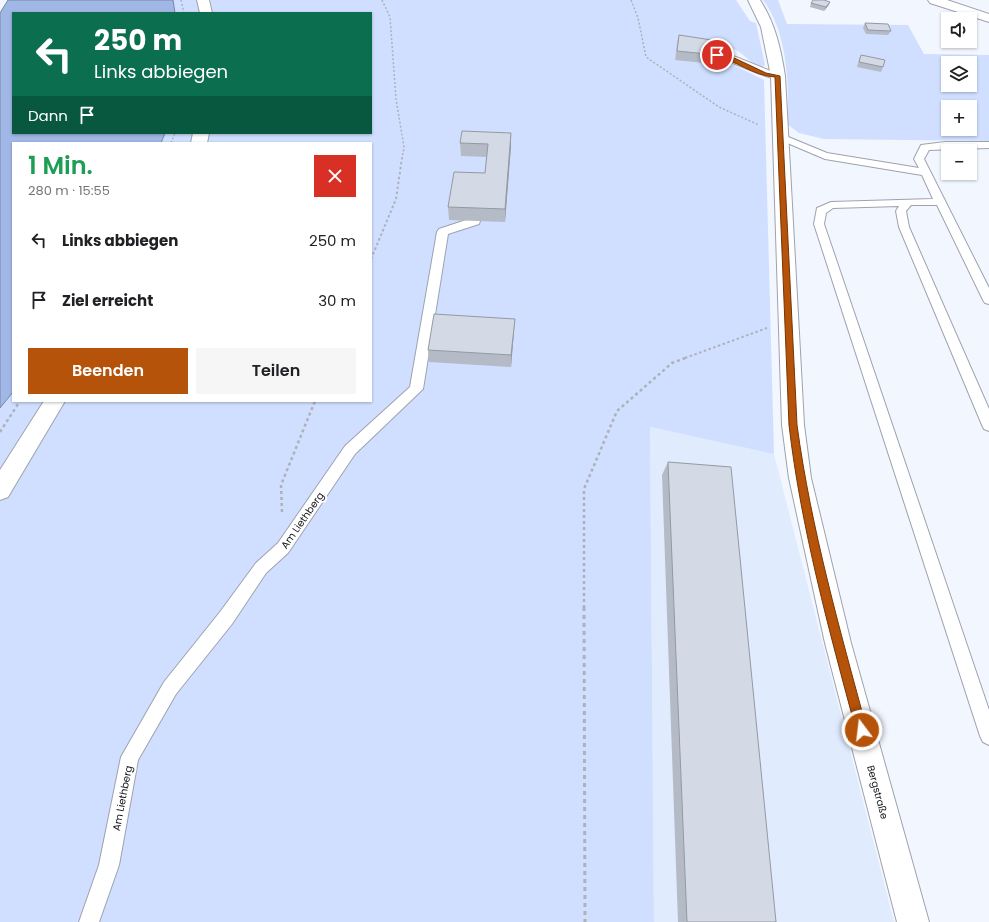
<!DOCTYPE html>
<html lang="de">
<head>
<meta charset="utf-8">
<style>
	:root { --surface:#fff; --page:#f6f6f6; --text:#202124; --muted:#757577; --accent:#b45309 }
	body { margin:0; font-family:Poppins,sans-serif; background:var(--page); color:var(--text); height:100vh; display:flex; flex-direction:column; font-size:15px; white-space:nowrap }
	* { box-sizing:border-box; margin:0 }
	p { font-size:13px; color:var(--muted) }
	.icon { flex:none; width:22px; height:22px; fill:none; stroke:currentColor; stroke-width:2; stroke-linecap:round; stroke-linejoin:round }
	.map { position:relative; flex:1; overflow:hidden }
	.details { position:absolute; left:12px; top:142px; width:360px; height:260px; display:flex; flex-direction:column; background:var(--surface); border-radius:0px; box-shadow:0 1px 3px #0004 }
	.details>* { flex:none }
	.top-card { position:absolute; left:12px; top:12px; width:360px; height:122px; border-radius:0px; box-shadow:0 1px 3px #0004; background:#0b6e4f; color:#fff; overflow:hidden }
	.tools { position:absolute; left:941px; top:12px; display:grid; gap:8px }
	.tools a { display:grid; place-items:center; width:36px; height:36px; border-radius:0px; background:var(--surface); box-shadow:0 1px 3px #0004; font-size:20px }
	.pin { position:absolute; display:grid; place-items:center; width:34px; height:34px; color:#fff; margin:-17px; border:2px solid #fff; border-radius:50%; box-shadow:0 1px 4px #0007 }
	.me { position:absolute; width:44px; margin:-22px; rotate:345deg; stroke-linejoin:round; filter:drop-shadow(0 0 3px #0008) }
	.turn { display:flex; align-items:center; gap:14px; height:84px; padding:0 16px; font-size:18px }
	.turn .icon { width:52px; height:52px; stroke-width:2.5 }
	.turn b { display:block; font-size:28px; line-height:34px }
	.then { display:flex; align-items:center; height:38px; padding:0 16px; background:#0003; gap:8px; font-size:15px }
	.round { display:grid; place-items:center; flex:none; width:42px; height:42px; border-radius:0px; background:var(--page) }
	.headline { display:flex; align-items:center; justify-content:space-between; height:68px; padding:0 16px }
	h1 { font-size:24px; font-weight:600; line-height:30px; color:#1e9e55 }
	.cta { display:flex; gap:8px; margin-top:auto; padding:8px 16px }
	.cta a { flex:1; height:46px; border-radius:0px; background:var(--accent); color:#fff; font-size:16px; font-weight:600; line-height:46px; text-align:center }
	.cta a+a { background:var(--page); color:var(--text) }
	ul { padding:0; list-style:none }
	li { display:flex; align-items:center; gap:12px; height:60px; padding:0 16px }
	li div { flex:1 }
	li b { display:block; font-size:15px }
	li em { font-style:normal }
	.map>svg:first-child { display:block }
</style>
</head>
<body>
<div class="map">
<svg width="989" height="922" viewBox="0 0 989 922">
	<rect width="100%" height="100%" fill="#f2f6fe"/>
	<path fill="#e1ebfe" d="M650 427 774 454 894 922H654Z"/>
	<path fill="#d0dfff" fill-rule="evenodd" d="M173 0H736L750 21 756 23 765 65 761 69C751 63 745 55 736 50 723 43 693 44 677 44L675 60 721 59 764 80 774 454 650 427 654 922H0V408L13 392V401H371V143H161L165 133H371V13H175Z
		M763 0H778L787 24 908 25 924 54 989 55V141L824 139 799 133 787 124C790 86 787 31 763 0ZM948 63H970V85H948ZM948 107H970V129H948Z"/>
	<path fill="#a1b7e5" stroke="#7686a7" d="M8 0H173L175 13H13V133H165L161 143H13V392L0 408V13Z"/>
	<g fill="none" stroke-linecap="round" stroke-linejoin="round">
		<defs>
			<path id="service" d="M717 52 736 57 783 76 778 79C755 75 736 62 714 57L713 55Z
				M781 134 827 153 919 168 914 159 921 145 945 142H989V148L929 150 924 159 989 288V304L985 303 983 300 937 205H911L906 211 909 227 989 409V431L984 429 982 425 899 227 896 211 899 206 833 208 826 213 824 224 989 710V745L983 742 980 736 814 224 817 208 831 202 933 199 922 175 825 159 778 139 776 137 778 135Z
				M475 217 480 221 479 224 448 234 423 389 355 454 288 553 266 573 232 624 176 694 138 760 119 865 99 922H79L99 865 121 757 164 682 220 612 256 563 278 543 345 446 410 387 437 232 439 229Z"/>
			<path id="minor" d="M748 0H760C775 23 781 49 785 76L804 425 811 478 851 643 929 922H897L825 643 789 478 782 425 771 76 761 27Z"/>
			<path id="tertiary" d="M197 0H209L212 13H200Z
				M193 133H209L207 143H191Z
				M44 401H65L8 497 0 500V470Z"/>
			<path id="secondary" d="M928 0H947L989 14V22L930 3Z"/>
		</defs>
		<use href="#service" stroke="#9da2ae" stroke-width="2"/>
		<use href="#minor" stroke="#9da2ae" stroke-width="2"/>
		<use href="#tertiary" stroke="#9da2ae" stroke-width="2"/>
		<use href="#secondary" stroke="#9da2ae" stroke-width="2"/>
		<path stroke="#aeb1b8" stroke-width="1.5" stroke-dasharray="2 2" stroke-linecap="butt" d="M181 0 184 13
			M382 0 390 17 396 99 404 147 402 159
			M631 0 638 18 646 57 719 107 759 125
			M171 143 175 133"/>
		<path stroke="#aeb1b8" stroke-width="2" stroke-dasharray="2.5 2.5" stroke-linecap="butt" d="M371 259 396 199 402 158
			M685 358 767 328"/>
		<path stroke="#aeb1b8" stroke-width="2.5" stroke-dasharray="3 3" stroke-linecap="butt" d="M0 432 20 401
			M282 512 281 485 315 401
			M584 608V489L617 411 672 363 688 357"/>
		<path stroke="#aeb1b8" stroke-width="3" stroke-dasharray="4 4" stroke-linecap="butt" d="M584 607 585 922"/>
		<use href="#service" fill="#fff" fill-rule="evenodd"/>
		<use href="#minor" fill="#fff" fill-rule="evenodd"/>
		<use href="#tertiary" fill="#fff" fill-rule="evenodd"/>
		<use href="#secondary" fill="#fff" fill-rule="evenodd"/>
	</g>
	<path fill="#b5bbc6" d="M830 2 828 6 824 11 810 7 811 3Z
		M865 23 891 31 888 35 866 34 863 28Z
		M679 35 717 55 714 64 675 60 677 43Z
		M861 55 883 67 881 72 857 67 859 60Z
		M511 133V146L505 222 449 220 448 207 485 173 487 157 461 156 460 143Z
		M515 319 511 367 429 362 428 350Z
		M668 462 776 922H678L662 475Z"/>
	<path fill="#9499a1" d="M830 2 828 6 824 11 826 7Z
		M511 133V146L505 222V209Z
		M515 319 511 367V355Z"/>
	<path fill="#d3dae6" stroke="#9499a1" d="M813 0H824L830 2 826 7 811 3Z
		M865 23 888 24 891 31 868 30Z
		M679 35 718 41 717 55 677 51Z
		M861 55 885 60 883 67 859 62Z
		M462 131 511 133 505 209 448 207 454 172 485 173 488 144 460 143Z
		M434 314 515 319 511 355 428 350Z
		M668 462 731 467 776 922H687Z"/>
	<path fill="#b45309" stroke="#753606" d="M717 53 728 55 766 73 780 76 797 425C811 529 840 630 867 730L866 734 862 736 857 734 856 730C829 630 801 528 789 425L775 77C753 76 736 60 715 56Z"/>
	<g text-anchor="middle" stroke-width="4" stroke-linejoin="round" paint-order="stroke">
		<g font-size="10" fill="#101317" stroke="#fff">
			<text transform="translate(302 520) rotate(-55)" y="4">Am Liethberg</text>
			<text transform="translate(878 792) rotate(75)" y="4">Bergstraße</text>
			<text transform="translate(122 798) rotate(-79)" y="4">Am Liethberg</text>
		</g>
	</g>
</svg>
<div class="tools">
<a><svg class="icon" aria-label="sound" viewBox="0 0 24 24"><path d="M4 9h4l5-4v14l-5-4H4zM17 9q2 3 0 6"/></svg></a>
<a><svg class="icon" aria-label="layers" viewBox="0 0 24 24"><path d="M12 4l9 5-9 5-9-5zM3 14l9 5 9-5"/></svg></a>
<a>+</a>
<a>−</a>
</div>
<div class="pin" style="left:717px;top:55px;background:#d93025"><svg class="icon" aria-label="arrive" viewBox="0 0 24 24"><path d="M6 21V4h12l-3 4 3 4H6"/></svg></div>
<svg class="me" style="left:862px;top:730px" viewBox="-20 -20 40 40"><circle r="17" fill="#b45309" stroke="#fff" stroke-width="3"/><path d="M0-11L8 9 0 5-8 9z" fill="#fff"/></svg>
<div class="top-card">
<div class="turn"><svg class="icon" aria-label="left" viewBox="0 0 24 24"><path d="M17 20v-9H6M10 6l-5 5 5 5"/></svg><div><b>250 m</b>Links abbiegen</div></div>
<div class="then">Dann<svg class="icon" aria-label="arrive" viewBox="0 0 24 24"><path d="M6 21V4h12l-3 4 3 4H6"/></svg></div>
</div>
<section class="details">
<div class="headline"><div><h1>1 Min.</h1><p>280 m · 15:55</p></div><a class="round" style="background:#d93025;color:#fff"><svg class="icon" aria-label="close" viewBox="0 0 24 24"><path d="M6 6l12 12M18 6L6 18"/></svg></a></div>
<ul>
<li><svg class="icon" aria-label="left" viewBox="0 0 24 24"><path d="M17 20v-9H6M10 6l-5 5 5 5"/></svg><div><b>Links abbiegen</b></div><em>250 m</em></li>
<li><svg class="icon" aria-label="arrive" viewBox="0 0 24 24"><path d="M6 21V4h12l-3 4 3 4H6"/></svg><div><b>Ziel erreicht</b></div><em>30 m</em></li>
</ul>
<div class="cta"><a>Beenden</a><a>Teilen</a></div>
</section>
</div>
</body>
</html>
